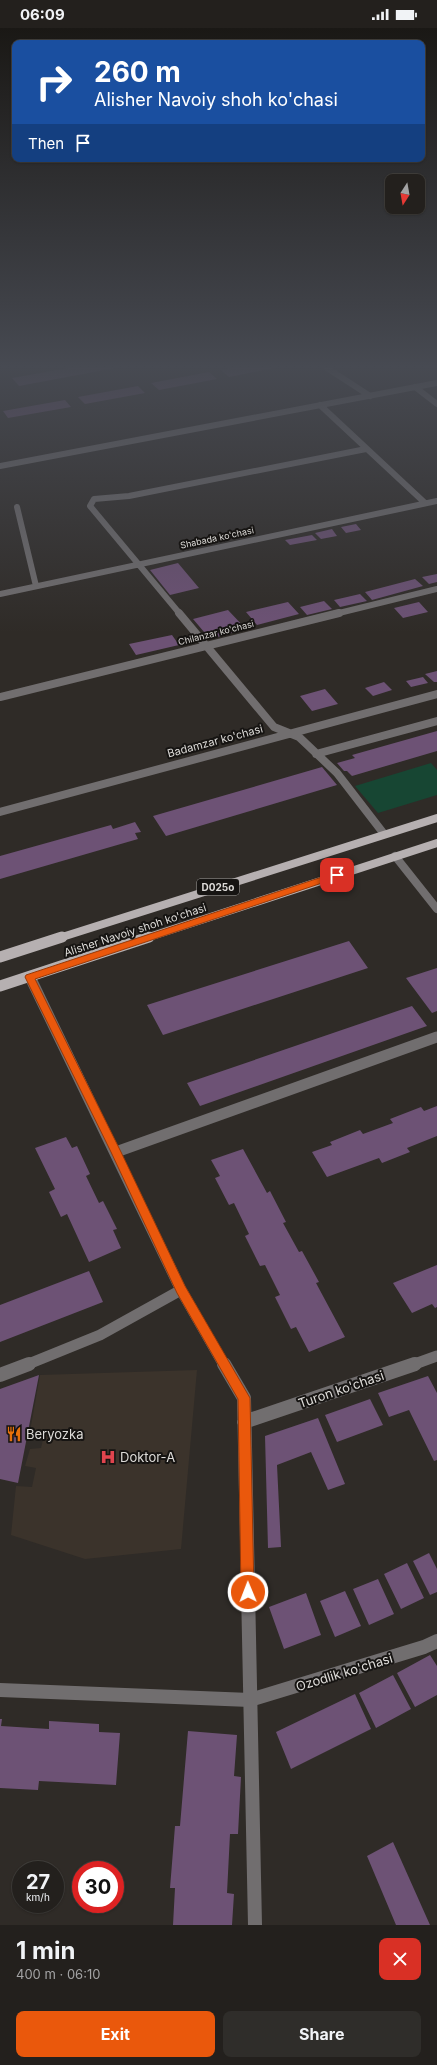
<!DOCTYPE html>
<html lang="en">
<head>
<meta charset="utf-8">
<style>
	:root { --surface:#23201d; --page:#2f2d2a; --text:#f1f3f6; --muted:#a3a3a4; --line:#403e3b; --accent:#ea580c }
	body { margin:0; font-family:Inter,sans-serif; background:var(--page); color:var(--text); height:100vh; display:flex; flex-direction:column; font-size:15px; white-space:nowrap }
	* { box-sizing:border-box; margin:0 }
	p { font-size:13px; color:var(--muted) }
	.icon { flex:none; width:22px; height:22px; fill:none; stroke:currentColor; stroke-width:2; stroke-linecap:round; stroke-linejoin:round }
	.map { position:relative; height:1897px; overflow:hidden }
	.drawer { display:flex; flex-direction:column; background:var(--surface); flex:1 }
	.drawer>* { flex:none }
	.guide { position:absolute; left:12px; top:12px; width:413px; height:122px; border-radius:8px; box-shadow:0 1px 3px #0004,0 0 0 1px var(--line); background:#1a4fa0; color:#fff; overflow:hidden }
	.needle { width:26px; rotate:191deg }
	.controls { position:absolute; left:385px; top:146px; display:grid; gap:8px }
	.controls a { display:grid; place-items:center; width:40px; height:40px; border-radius:8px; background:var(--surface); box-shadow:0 1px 3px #0004,0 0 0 1px var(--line); font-size:20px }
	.speed { position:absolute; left:12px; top:1833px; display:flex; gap:8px; font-size:20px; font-weight:700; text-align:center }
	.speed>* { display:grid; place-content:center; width:52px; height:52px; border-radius:50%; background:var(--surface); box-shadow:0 1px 3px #0004,0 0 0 1px var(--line); line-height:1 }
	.speed small { font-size:10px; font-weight:400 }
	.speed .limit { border:6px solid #d22; background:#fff; color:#111 }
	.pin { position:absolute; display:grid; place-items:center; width:34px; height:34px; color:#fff; margin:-17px; border-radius:8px; box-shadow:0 2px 6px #0006 }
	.me { position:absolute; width:44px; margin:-22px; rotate:359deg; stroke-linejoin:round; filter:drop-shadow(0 0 3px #0008) }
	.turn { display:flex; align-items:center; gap:14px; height:84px; padding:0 16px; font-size:18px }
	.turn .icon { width:52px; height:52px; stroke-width:2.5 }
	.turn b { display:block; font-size:28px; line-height:34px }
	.then { display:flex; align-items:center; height:38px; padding:0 16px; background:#0003; gap:8px; font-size:15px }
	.round { display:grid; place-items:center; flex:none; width:42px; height:42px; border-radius:8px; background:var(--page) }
	.summary { display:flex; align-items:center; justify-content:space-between; height:68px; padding:0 16px }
	h1 { font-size:24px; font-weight:700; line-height:30px }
	.cta { display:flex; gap:8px; margin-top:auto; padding:8px 16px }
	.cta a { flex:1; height:46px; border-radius:8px; background:var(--accent); color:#fff; font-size:16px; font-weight:700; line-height:46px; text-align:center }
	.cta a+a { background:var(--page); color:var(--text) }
	.status { display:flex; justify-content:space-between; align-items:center; height:28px; padding:0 20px; background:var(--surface); direction:ltr }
	.status svg { height:11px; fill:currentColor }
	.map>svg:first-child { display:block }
</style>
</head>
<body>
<div class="status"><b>06:09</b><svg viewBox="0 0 49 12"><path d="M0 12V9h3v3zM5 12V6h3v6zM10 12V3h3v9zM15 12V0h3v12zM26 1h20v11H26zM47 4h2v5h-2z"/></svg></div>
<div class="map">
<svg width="437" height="1897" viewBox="0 0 437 1897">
	<rect width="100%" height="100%" fill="#2f2b27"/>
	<path fill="#3b332b" d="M197 1342 181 1521 85 1531 11 1507 16 1458 32 1459 36 1440 25 1438 30 1421 41 1420 43 1412 29 1409 40 1347Z"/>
	<path fill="#174633" d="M431 735 437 742V767L378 785 355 758Z"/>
	<path fill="#6d5275" d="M69 340H115L19 358 12 350Z
		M233 340H274L229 349 221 342Z
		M209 344 217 351 159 362 151 355Z
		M138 358 145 365 85 376 78 369Z
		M65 372 71 379 8 390 3 383Z
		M356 496 361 502 346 505 341 499Z
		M332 501 337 508 321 511 315 505Z
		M312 507 317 512 290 517 285 512Z
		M178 535 199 560 170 567 150 542Z
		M437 546V554L429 556 422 549Z
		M415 551 423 558 372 572 365 564Z
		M360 566 367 573 340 579 334 572Z
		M324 573 332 581 307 587 300 579Z
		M288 574 299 586 257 597 246 584Z
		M419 574 428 584 403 590 394 580Z
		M228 582 246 601 210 611 193 591Z
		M172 607 179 617 136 627 129 616Z
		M437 643V654H434L425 646Z
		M423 649 428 655 411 659 406 653Z
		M384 654 392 662 373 668 365 660Z
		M325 661 338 676 312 683 300 668Z
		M437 703V723L352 748 347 743H344L337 735 355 730 352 727Z
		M322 739 337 757 166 808 153 788Z
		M135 794 141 804 135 805 138 811 0 851V828L111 797 113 801Z
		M349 913 368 940 163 1007 147 977Z
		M437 940V983L432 985 406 950Z
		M412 978 427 998 200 1078 187 1055Z
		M437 1078V1108L407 1120 410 1124 382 1135 379 1130 327 1149 312 1124 332 1117 330 1114 360 1102 363 1106 393 1095 390 1091 421 1079 424 1083Z
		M66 1109 72 1120 77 1118 90 1146 86 1148 99 1175 103 1173 117 1201 113 1202 121 1220 89 1234 67 1186 61 1189 49 1164 55 1161 35 1120Z
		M243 1121 267 1165 270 1163 286 1194 283 1195 299 1224 302 1223 319 1254 316 1255 345 1309 309 1324 296 1299 291 1301 275 1269 280 1267 265 1237 260 1238 245 1208 249 1206 234 1175 229 1177 215 1150 220 1148 211 1132Z
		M437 1237V1279L435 1280 432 1276 412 1285 393 1255Z
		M89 1243 103 1274 0 1314V1277Z
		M39 1347 18 1455 0 1451V1361Z
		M428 1348 437 1365V1432L434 1433 409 1382 389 1389 378 1365Z
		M370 1371 383 1397 337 1414 325 1387Z
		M318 1390 345 1456 328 1462 311 1424 277 1437 281 1519 268 1520 265 1408Z
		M429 1525 437 1541V1564L430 1567 413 1533Z
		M407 1535 424 1570 401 1581 384 1546Z
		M378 1551 394 1586 369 1597 353 1561Z
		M345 1563 361 1598 335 1609 320 1573Z
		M306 1565 321 1607 284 1621 269 1579Z
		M430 1627 437 1638V1667L415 1679 397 1645Z
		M393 1647 411 1681 376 1700 359 1665Z
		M355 1666 371 1701 291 1741 276 1704Z
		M0 1691H2L1 1698 49 1701V1693L99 1696V1704L120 1705 116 1757 39 1753 38 1762 0 1760Z
		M188 1703 237 1707 234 1748 241 1749 238 1806H230L227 1865 234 1866 232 1897H173L175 1860H170L175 1798H180Z
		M393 1814 430 1897H396L367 1828Z"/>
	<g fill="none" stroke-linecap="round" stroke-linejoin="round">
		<path stroke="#716e6f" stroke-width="6" d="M327 340 370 368
			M415 359 437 376
			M320 377 425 475
			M0 438 437 355
			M17 479 36 558
			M0 566 437 473
			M180 586 90 478 94 471 129 468 366 421
			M335 586 437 561"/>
		<path stroke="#716e6f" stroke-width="8" d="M179 585 274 699 299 709 337 745 384 806
			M0 669 339 585
			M316 726 437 693
			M0 784 437 666
			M395 828 437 881"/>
		<path stroke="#716e6f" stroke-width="11" d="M30 949 181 1262 224 1337
			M116 1124 437 1009
			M26 1337 100 1307 181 1262
			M412 1337 437 1328"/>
		<path stroke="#716e6f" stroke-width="14" d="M224 1336 244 1370 255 1897
			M0 1347 29 1336
			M244 1394 415 1336
			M0 1662 250 1672 424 1619 437 1613"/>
		<path stroke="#b6b0b1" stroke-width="8" d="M59 910 437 790
			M146 910 437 815"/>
		<path stroke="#b6b0b1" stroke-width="11" d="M0 929 62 909
			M0 958 149 909"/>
	</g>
	<linearGradient id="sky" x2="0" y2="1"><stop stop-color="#1a1815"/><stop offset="0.56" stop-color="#474a52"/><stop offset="1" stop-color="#474a52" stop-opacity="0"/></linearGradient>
	<rect width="437" height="605" fill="url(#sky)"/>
	<path fill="#ea580c" stroke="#983908" d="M337 844 341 847 340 849 35 951 121 1124 185 1258 250 1370 254 1564 252 1569 248 1571 243 1569 241 1564 238 1371 177 1265 111 1124 25 949 26 947Z"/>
	<defs>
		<symbol id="restaurant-bare" viewBox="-9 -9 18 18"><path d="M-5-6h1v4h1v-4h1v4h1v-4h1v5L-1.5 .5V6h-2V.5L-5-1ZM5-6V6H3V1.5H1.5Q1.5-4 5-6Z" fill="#e8710a" stroke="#161412" stroke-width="2.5" paint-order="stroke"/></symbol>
		<symbol id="hospital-bare" viewBox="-9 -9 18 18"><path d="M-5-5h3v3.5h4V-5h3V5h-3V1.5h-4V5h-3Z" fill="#e0444e" stroke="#161412" stroke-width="2.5" paint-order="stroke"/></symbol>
	</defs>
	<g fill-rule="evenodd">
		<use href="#restaurant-bare" x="3" y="1395" width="22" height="22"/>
		<use href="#hospital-bare" x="97" y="1418" width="22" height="22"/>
	</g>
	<g text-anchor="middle" stroke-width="4" stroke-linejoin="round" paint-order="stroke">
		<g font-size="9" fill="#dddbd8" stroke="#161412">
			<text transform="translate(217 510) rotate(-12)" y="3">Shabada ko'chasi</text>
			<text transform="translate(216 605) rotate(-14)" y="3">Chilanzar ko'chasi</text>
		</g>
		<rect fill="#161412" stroke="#a19f9d" stroke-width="1" x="197" y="851" width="42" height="16" rx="3"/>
		<g font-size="10" font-weight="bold" fill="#dddbd8">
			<text x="218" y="863">D025o</text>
		</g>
		<g font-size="11" fill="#dddbd8" stroke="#161412">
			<text transform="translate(215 713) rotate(-15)" y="4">Badamzar ko'chasi</text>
			<text transform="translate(135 902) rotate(-18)" y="4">Alisher Navoiy shoh ko'chasi</text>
		</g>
		<g font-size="13" fill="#dddbd8" stroke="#161412">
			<text transform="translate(341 1361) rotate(-19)" y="5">Turon ko'chasi</text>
			<text transform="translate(344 1644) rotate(-17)" y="5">Ozodlik ko'chasi</text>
		</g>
		<g font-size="13" fill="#dddbd8" stroke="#161412" text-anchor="start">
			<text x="26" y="1411">Beryozka</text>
			<text x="120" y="1434">Doktor-A</text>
		</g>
	</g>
</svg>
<div class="controls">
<a><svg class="needle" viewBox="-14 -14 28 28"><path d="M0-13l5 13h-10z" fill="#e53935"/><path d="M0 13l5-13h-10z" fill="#a3a3a4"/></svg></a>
</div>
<div class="speed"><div>27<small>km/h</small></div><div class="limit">30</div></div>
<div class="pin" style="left:337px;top:847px;background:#d93025"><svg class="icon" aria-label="arrive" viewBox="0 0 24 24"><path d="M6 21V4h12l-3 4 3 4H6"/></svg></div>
<svg class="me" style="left:248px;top:1564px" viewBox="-20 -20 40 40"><circle r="17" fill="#ea580c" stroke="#fff" stroke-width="3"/><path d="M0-11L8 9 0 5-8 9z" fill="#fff"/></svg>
<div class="guide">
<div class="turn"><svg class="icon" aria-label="right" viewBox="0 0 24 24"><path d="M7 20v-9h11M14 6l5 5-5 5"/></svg><div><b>260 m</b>Alisher Navoiy shoh ko'chasi</div></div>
<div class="then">Then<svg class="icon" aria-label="arrive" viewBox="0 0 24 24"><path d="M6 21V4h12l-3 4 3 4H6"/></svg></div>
</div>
</div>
<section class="drawer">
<div class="summary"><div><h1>1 min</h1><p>400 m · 06:10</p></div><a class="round" style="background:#d93025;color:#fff"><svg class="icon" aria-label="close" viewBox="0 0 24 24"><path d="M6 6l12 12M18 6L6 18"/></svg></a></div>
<div class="cta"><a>Exit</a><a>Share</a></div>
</section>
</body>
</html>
